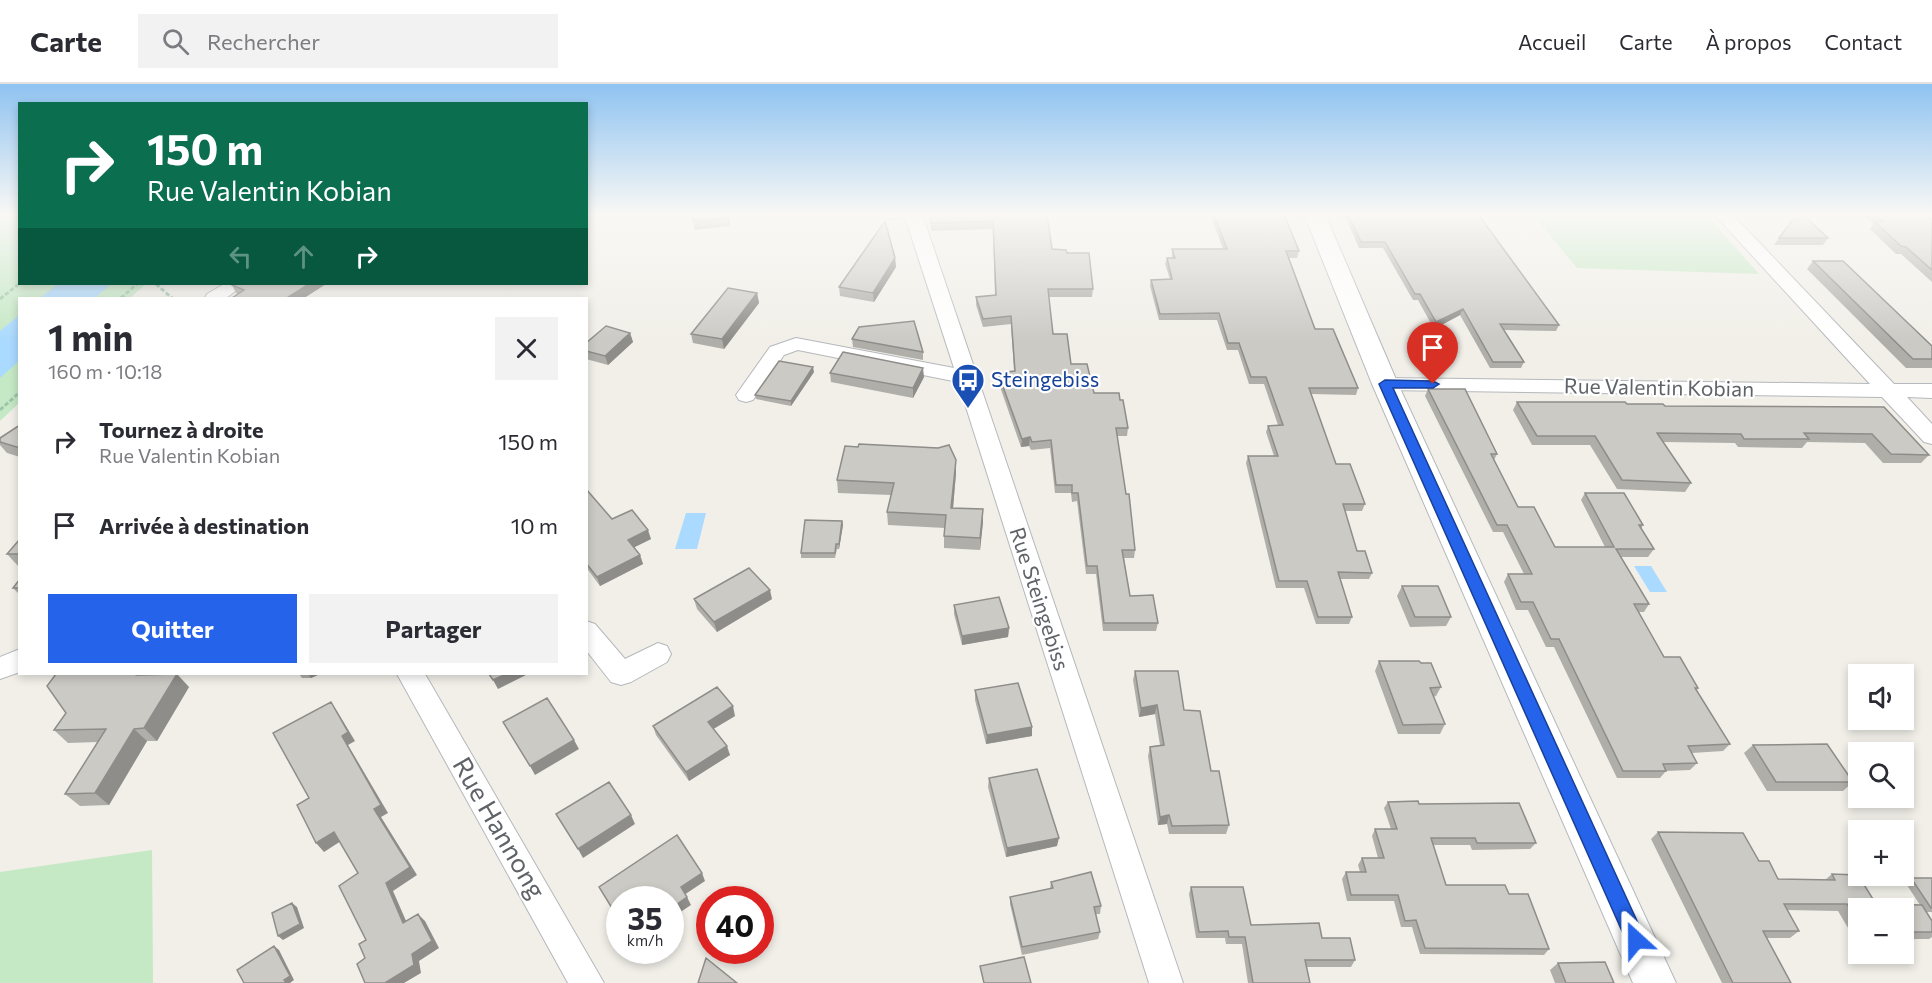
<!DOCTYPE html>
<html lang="fr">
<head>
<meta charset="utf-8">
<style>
	:root { --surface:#fff; --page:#f2f2f3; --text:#2b2b33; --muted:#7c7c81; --line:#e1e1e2; --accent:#2563eb }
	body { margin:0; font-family:Commissioner,sans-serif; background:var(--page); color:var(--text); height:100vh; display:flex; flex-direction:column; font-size:22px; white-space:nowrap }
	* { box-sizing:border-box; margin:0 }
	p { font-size:20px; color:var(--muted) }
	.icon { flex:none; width:33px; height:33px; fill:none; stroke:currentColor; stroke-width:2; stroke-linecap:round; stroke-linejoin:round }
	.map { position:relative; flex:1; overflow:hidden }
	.sheet { position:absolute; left:18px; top:213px; width:570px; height:378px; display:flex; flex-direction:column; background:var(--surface); border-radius:0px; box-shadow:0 3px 9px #0003 }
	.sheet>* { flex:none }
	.guide { position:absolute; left:18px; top:18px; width:570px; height:183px; border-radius:0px; box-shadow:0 3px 9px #0003; background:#0b6e4f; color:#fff; overflow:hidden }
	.controls { position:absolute; left:1848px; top:580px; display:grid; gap:12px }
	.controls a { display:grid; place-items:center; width:66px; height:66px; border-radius:0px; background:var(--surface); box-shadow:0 3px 9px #0003; font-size:30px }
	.speed { position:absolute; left:606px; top:802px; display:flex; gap:12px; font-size:30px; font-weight:700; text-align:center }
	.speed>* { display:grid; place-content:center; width:78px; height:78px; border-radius:50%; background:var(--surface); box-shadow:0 3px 9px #0003; line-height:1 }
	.speed small { font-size:15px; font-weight:400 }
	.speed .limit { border:9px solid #d22; background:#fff; color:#111 }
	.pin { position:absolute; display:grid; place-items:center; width:51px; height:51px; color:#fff; margin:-62px -26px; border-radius:50% 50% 50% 0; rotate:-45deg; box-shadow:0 0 6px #0007 }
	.pin .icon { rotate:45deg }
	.me { position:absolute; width:66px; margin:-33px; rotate:336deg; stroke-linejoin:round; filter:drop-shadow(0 0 4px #0008) }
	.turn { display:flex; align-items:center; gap:21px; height:126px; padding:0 30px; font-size:27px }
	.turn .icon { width:78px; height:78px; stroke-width:2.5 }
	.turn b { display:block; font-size:42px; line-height:51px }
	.lanes { display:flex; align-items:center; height:57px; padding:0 30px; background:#0003; justify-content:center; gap:30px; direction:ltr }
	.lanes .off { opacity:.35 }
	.round { display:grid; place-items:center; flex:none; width:63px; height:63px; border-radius:0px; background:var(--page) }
	.headline { display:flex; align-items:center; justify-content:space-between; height:102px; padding:0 30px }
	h1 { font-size:36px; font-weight:700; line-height:45px }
	.button { display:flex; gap:12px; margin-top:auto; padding:12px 30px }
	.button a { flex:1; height:69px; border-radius:0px; background:var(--accent); color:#fff; font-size:24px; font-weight:700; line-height:69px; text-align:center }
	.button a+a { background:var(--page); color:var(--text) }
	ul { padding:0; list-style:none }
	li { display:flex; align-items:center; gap:18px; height:84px; padding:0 30px }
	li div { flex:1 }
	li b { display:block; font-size:22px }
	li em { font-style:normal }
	header { display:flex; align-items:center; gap:36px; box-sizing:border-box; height:84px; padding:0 30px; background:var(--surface); border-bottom:2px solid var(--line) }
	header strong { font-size:28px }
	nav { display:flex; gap:33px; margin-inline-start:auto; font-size:21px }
	.search { width:420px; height:54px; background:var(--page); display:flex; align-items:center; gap:15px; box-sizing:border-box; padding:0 21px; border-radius:0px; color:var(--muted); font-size:22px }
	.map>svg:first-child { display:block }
</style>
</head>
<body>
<header>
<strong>Carte</strong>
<div class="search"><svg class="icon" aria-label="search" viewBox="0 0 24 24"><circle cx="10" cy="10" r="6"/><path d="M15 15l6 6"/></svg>Rechercher</div>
<nav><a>Accueil</a><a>Carte</a><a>À propos</a><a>Contact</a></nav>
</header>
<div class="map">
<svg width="1932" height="899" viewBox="0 0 1932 899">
	<rect width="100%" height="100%" fill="#f1efe8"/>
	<path fill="#c5e8c5" d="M0 130H19L20 200H146L130 214H20L19 319 0 337Z
		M1532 130H1706L1759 190 1577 184Z
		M152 766 153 899H0V788Z"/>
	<path fill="#aadaff" d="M58 200H111L95 214H40Z
		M19 231V277L0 294V247Z
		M686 429H706L697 465H675Z
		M1634 482H1651L1667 508H1650Z"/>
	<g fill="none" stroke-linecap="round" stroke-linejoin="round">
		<defs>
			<path id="minor" d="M878 130H922L1183 899H1149L958 298 798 266 784 271 753 316 746 318 739 316 736 311 770 263 796 254 954 284 905 133 886 135Z
				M1714 130H1732L1894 300H1932V314L1907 313 1932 340V360L1924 358 1882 313 1385 306 1378 305 1375 300 1378 295 1385 294 1870 300Z
				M1918 130H1932V140L1926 139Z
				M224 200H245L226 214H205L207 210Z
				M586 537 595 540 625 575 658 559 667 562 671 570 667 578 631 598 621 601 611 598 586 566Z
				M20 565V588L0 595V573Z
				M397 590H425L604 899H568Z"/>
			<path id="tertiary" d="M1304 130H1325L1398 300 1676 899H1633L1372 300Z"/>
		</defs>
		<use href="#minor" stroke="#b5b8bc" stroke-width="2"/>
		<use href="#tertiary" stroke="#b5b8bc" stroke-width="2"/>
		<path stroke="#9cc7a9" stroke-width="3" stroke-dasharray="4.5 2" stroke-linecap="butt" d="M156 200 172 214
			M121 214 137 200
			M0 215 20 199
			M0 326 20 308"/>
		<use href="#minor" fill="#fff" fill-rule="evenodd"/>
		<use href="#tertiary" fill="#fff" fill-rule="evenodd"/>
	</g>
	<path fill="#afaea9" d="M729 130 730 142 695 146 693 137Z
		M930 130H1047L1052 165 1067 169 1093 205 1092 213H1049L1053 250 1071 280 1094 309 1120 316 1128 344 1127 352H1117L1135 466 1134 474H1124L1130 512 1158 539 1156 547H1103L1096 490H1086L1077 417 1072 418 1071 409H1055L1050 364 1031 366 1029 362 1021 363 998 297V289L1014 287 1011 240 983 243 976 221V213L995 211 993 145 931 147Z
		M1210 130H1284L1299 167 1297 174H1289L1315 245 1358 304 1356 311 1311 310 1336 380 1365 420 1362 427H1345L1357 467 1372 489 1369 495H1340L1352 533 1349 540H1316L1304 504H1276L1246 379 1248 372H1274L1266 348 1268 342 1278 341 1264 300H1249L1238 266H1227L1217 236H1159L1150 202 1151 196 1170 195 1165 180 1167 174H1172V165H1223Z
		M1344 130H1478L1559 241 1556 247 1504 246 1524 278 1521 284H1490L1460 231 1434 245 1418 216H1413L1383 164H1359Z
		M1862 130H1927L1929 134H1932V198L1901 170H1896L1870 145 1873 140Z
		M1779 154H1828L1823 161H1774Z
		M895 174 896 183 874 218 840 212 839 203Z
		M1813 177 1932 262V284H1906L1807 185Z
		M233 200H326L304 214H232L238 210 236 209 232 201Z
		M757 209 759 219 724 265 693 259 691 250Z
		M630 249 633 258 608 281 586 275V259Z
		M852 255 923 268V276L853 263Z
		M814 288 791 322 756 315 755 311Z
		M830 289 924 293 913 314 831 298Z
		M1428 305 1497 370 1494 376 1518 423 1555 463H1605L1581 416 1585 409 1643 441 1641 445 1654 465 1648 473H1621L1649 520 1644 528H1639L1664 573 1698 604 1697 606 1730 660 1723 667 1692 669 1697 679 1690 686 1666 687 1660 694H1617L1554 563H1546L1528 526H1516L1504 498 1508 490H1524L1503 448H1493L1425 312Z
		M1517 318 1627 320 1665 322 1884 323 1929 371 1921 379H1883L1865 359 1807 358 1802 364 1738 363 1735 359 1663 358 1691 399 1685 408 1617 405 1590 361H1532L1513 326Z
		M20 341V373L7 369 0 361V354Z
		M956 389 953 424 983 438 980 466 944 464V452L945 444 888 441 887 428 891 411 838 409 837 396Z
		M586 405 612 435 651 455 634 463 640 471 643 480 600 502 586 483Z
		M842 437 843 441 839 465H837L835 474H801V469Z
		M20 455V483H19L7 470Z
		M20 495V511L13 504Z
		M1402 502 1451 533 1446 542 1410 543 1397 512Z
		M694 515H772L717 548 697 525Z
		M954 521 1009 544 1008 553 962 561 954 530Z
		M1379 577 1421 579 1441 603 1436 612 1433 613 1445 640 1440 650H1398L1375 587Z
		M1135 587 1184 626 1211 687 1229 741 1226 750H1169L1167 740 1158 741 1148 672 1150 663 1160 661 1155 630 1139 633 1133 596Z
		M56 590H154L189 603 157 657H147L109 721 80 722 65 710 98 658 68 659 54 646 66 629Z
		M299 590H320L311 594H302Z
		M975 606 1032 643V652L986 660 975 616Z
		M735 632 713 645 730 671 689 697 656 651 653 642Z
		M1753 661 1853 698 1843 707H1767L1744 669Z
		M989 694 1057 762 1006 773 988 703Z
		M1388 718 1419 720 1536 759 1530 765 1472 766 1470 761H1433L1446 801 1509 810 1549 865 1544 871 1420 870 1412 843H1401L1394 817H1347L1342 795 1346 788H1360L1358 781 1362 774H1378L1372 752 1375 745H1391L1384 724Z
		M1658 748 1759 777 1778 795 1825 796 1832 790 1876 820 1920 821 1905 798 1911 794H1932V828H1926L1932 837V853L1929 855H1904V825H1858V854H1854L1838 827 1788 826 1799 847 1790 854H1766L1791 899H1722L1651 755Z
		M1051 798 1101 822 1100 830H1095L1100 848 1098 855 1022 871 1010 820V813L1050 805Z
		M1191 803 1251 841 1322 854 1355 876 1351 883H1306L1310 899H1248L1242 860H1226L1225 854H1196L1189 810Z
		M1558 879 1614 899H1555L1550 886Z"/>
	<path fill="#8f8d8a" d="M895 174 896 183 874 218 873 209Z
		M309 200H326L304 214H287Z
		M757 209 759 219 724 265 722 255Z
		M1463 225 1460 231 1434 245 1436 238Z
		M630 249 633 258 608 281 605 272Z
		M813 283 814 288 791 322V317Z
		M923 284 924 293 913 314V304Z
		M1030 353 1029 362 1021 363 1022 355Z
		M956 376V389L952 436 951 424Z
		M983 425V438L980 466V454Z
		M842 437 843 441 839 465V460Z
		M648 446 651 455 631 465 628 456Z
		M640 471 643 480 600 502 597 493Z
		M770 506 772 515 717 548 714 538Z
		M1009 544 1008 553 962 561V552Z
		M177 590 189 603 157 657 144 644Z
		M308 590H320L311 594Z
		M506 590H528L498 605 493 596Z
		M331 618 337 627 355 657 348 661 388 729 381 733 417 791 393 807 410 846 403 839 386 799 374 725 342 652Z
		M1157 621 1155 630 1139 633 1141 624Z
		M733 622 735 632 710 647 708 638Z
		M1032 643V652L986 660 987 651Z
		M134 645 147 657 109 721 95 709Z
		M574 656 579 665 535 691 530 682Z
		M727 662 730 671 689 697 686 688Z
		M631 731 635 740 583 774 578 765Z
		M1169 731 1167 740 1158 741 1160 733Z
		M334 748 341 757 324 768 316 759Z
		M1059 754 1057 762 1006 773 1007 764Z
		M702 789 705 797 684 811 681 803Z
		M687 813 691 821 670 835V825Z
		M292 819 297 823 304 844 283 856 278 852Z
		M418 830 425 837 439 864 419 877 421 889 404 899H385L412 870Z
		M274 862 279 866 294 896 290 899H286L284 896Z"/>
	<path fill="#cccac5" stroke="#8f8d8a" stroke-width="1.5" d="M693 130H728V134L693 137Z
		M930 130H1047L1052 165 1066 166 1067 169H1089L1093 205H1048L1053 250H1067L1071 280H1087L1094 309H1119L1120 316H1123L1128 344H1116L1126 410H1129L1135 466H1122L1130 512 1153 511 1158 539H1104L1097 482H1087L1078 409H1072V401H1056L1051 356 1032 358 1030 353 1022 355 998 289 1015 287 1011 232 983 235 976 213 996 211 993 137 931 139Z
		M1214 130H1284L1299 167H1286L1315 245H1333L1358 304H1309L1336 380H1350L1365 420H1343L1357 467H1365L1372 489 1338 488 1352 533H1318L1307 497H1279L1248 372H1278L1268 342 1283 341 1266 293H1251L1239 259H1228L1219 229 1160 230 1151 196 1172 195 1167 174H1175L1172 165H1227Z
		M1348 130H1478L1559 241 1500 240 1524 278H1493L1463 225 1436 238 1420 210H1415L1385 158H1361Z
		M1797 130H1802L1828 154H1779Z
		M1874 130H1927L1929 134H1932V186L1906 163 1901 162 1875 138H1883Z
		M885 137 895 174 873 209 839 203Z
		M1813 177H1843L1932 262V275H1913Z
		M233 200H309L287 214H232L244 206 232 201Z
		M728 204 757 209 722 255 691 250Z
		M914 237 923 268 852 255 859 243Z
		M606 242 630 249 605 272 586 267V259Z
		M843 268 923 284 913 304 830 289Z
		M779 277 813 283 791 317 755 311Z
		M1428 305H1465L1497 370H1491L1518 423H1534L1555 463H1614L1585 409H1624L1643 441H1639L1654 465H1616L1649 520H1634L1664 573H1680L1698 604H1695L1730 660 1688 662 1697 679 1663 680 1666 687H1623L1559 555H1551L1533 518H1521L1508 490H1532L1507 441H1497Z
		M1517 318H1625L1627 320H1663L1665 322 1884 323 1929 371 1891 370 1872 350 1804 349 1809 355H1744L1741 350 1657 349 1691 399 1622 396 1595 352H1537Z
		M20 341V364L0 358V354Z
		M859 360 938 364 949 361 956 376 951 424 983 425 980 454 944 452 946 431 887 428 894 399 837 396 845 362 858 363Z
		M586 405 612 435 632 426 648 446 628 456 640 471 597 493 586 479Z
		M805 436 842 437 839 460H836L835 469H801Z
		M20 455V470H7Z
		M749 484 770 506 714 538 694 515Z
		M20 495V504H13Z
		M1402 502H1438L1451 533H1415Z
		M999 513 1009 544 962 552 954 521Z
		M1379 577H1419L1421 579H1431L1441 603 1430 604 1445 640 1403 641Z
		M1135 587H1178L1184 626 1200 627 1211 687H1219L1229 741 1172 742 1169 731 1160 733 1150 663 1164 661 1157 621 1141 624Z
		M56 590H138L137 591 177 590 144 644 134 645 95 709 65 710 106 645 54 646 66 629 47 602Z
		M489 590H506L493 596Z
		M1018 599 1032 643 987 651 975 606Z
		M717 603 733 622 708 638 727 662 686 688 653 642Z
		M547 614 574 656 530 682 503 638Z
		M331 618 348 648 342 652 381 721 374 725 410 783 386 799 403 839 418 830 432 857 412 870 414 881 385 899H365L357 880 365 874 359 860 366 856 339 802 358 789 334 748 316 759 297 721 309 714 273 649Z
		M1827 660 1853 698H1776L1753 661Z
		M1037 685 1059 754 1007 764 989 694Z
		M609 698 631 731 578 765 556 730Z
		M1418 717 1419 720 1519 719 1536 759H1477L1475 754H1431L1446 801H1505L1509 810H1528L1549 865 1425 864 1416 836 1405 837 1398 811H1351L1346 788H1366L1362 774H1384L1375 745H1397L1388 718Z
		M1658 748 1743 749 1759 777H1769L1778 795 1835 796 1832 790 1858 791 1876 820 1922 821 1932 837V848H1904V825H1858V840L1847 820H1784L1799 847H1763L1791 899H1733Z
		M677 751 702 789 681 803 687 813 670 825V816H620V837L599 803Z
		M1091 788 1101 822 1094 823 1100 848 1022 863 1010 813 1053 804 1051 798Z
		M1911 794H1932V824H1931Z
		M1191 803H1243L1251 841 1319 839 1322 854H1350L1355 876H1305L1310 899H1253L1245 853H1229L1228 847 1199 848Z
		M292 819 300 840 278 852 272 829Z
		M274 862 290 892 284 896 286 899H244L237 886Z
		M1024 873 1031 899H984L980 882Z
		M706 874 737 899H698Z
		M1605 878 1614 899H1566L1558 879Z"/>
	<linearGradient id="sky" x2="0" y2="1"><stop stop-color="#8fc3f1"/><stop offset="0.51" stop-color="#f9f8f5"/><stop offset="1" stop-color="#f9f8f5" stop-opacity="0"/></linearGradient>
	<rect width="1932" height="256" fill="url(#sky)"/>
	<path fill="#2563eb" stroke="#184099" stroke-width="1.5" d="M1385 296 1433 297 1439 300 1433 304H1393L1643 850 1645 856 1643 863 1636 865 1629 863 1379 300Z"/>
	<defs>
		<symbol id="bus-pin" viewBox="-11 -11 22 30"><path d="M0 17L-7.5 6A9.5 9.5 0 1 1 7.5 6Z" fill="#1a4fb4" stroke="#fff"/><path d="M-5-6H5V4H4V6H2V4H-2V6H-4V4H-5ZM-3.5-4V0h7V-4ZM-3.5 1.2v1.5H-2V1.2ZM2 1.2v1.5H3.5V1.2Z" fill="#fff"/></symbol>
	</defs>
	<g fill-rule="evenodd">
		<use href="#bus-pin" x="949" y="277" width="38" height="52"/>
	</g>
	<g text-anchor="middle" stroke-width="4.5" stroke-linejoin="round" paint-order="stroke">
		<g font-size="21" fill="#164399" stroke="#fff" text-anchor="start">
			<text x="991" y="303">Steingebiss</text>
		</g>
		<g font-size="21" fill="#5f6368" stroke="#fff">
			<text transform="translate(1659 304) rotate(1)" y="7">Rue Valentin Kobian</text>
			<text transform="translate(1039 515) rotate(72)" y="7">Rue Steingebiss</text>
		</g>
		<g font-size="26" fill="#5f6368" stroke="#fff">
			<text transform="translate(499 744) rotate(60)" y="9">Rue Hannong</text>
		</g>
	</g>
</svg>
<div class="controls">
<a><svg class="icon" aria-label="sound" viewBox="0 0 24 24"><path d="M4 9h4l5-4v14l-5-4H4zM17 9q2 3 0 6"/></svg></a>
<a><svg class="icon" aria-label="search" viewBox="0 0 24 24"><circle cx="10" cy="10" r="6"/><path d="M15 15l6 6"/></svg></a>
<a>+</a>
<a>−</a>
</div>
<div class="speed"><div>35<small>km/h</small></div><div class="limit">40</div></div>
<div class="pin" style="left:1433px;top:300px;background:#d93025"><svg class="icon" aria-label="arrive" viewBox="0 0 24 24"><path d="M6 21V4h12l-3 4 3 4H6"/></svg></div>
<svg class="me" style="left:1636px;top:856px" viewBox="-20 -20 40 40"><path d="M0-17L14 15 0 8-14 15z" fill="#2563eb" stroke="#fff" stroke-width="4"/></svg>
<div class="guide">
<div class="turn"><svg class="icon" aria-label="right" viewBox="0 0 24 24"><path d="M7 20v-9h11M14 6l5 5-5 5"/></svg><div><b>150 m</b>Rue Valentin Kobian</div></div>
<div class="lanes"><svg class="icon off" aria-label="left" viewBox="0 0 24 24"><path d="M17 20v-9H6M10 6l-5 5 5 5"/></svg><svg class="icon off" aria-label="ahead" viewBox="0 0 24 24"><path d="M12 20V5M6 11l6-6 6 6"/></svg><svg class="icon" aria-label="right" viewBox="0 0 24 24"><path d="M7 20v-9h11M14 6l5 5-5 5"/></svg></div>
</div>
<section class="sheet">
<div class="headline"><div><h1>1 min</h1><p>160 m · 10:18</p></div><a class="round"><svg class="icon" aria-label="close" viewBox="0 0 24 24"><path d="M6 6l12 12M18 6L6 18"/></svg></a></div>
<ul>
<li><svg class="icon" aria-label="right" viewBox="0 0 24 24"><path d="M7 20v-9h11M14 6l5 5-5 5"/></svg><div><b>Tournez à droite</b><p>Rue Valentin Kobian</p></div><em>150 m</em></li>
<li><svg class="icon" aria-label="arrive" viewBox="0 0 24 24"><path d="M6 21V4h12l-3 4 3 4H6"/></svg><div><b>Arrivée à destination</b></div><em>10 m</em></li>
</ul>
<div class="button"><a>Quitter</a><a>Partager</a></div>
</section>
</div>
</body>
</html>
